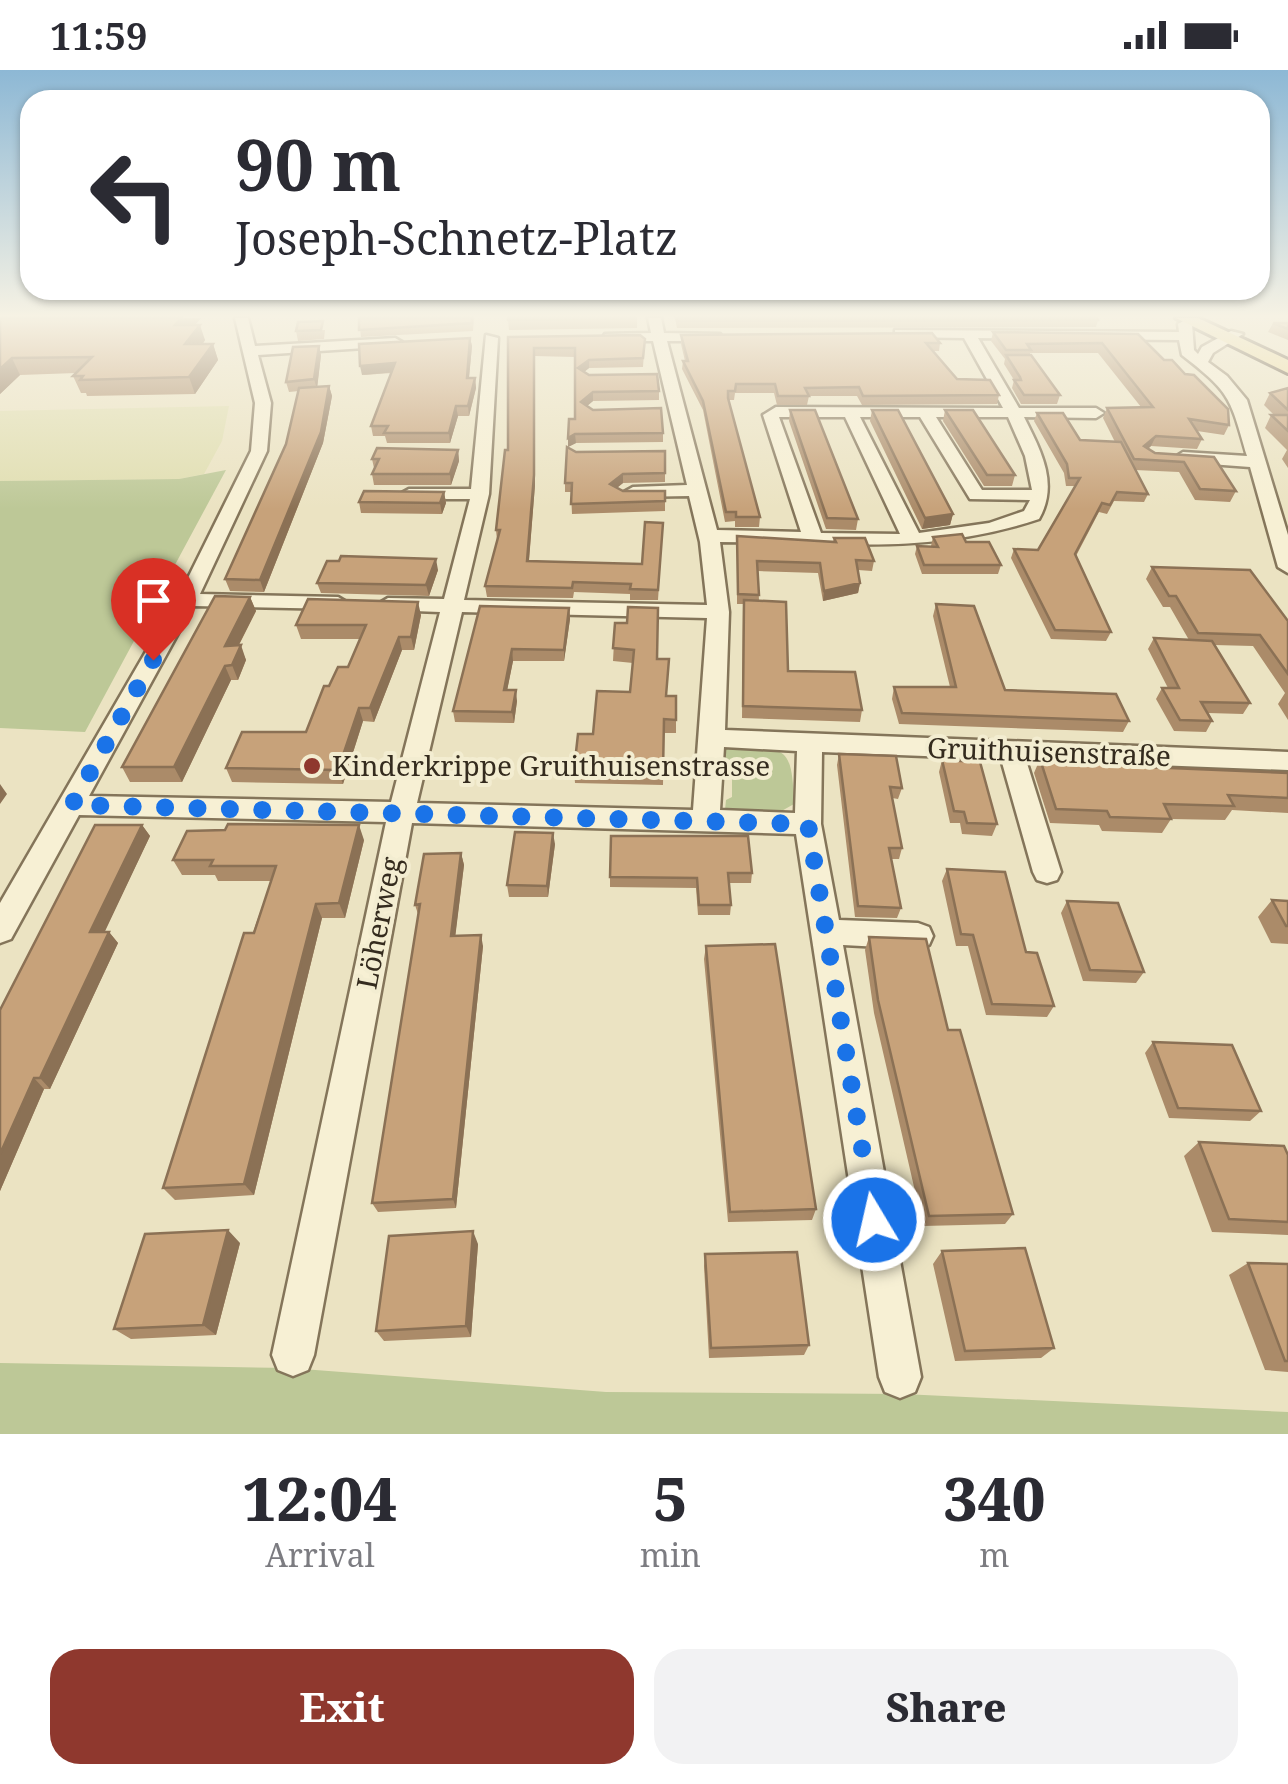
<!DOCTYPE html>
<html lang="en">
<head>
<meta charset="utf-8">
<style>
	:root { --surface:#fff; --page:#f2f2f3; --text:#2b2b33; --muted:#7c7c81; --accent:#8f382e }
	body { margin:0; font-family:"Noto Serif",serif; background:var(--page); color:var(--text); height:100vh; display:flex; flex-direction:column; font-size:38px; white-space:nowrap }
	* { box-sizing:border-box; margin:0 }
	p { font-size:32px; color:var(--muted) }
	.icon { flex:none; width:55px; height:55px; fill:none; stroke:currentColor; stroke-width:2; stroke-linecap:round; stroke-linejoin:round }
	.map { position:relative; height:1364px; overflow:hidden }
	.drawer { display:flex; flex-direction:column; background:var(--surface); flex:1 }
	.drawer>* { flex:none }
	.hud { position:absolute; left:20px; top:20px; width:1250px; height:210px; border-radius:30px; box-shadow:0 2px 8px #0004; background:#fff; color:var(--text); overflow:hidden }
	.pin { position:absolute; display:grid; place-items:center; width:85px; height:85px; color:#fff; margin:-102px -42px; border-radius:50% 50% 50% 0; rotate:-45deg; box-shadow:0 0 10px #0007 }
	.pin .icon { rotate:45deg }
	.me { position:absolute; width:110px; margin:-55px; rotate:351deg; stroke-linejoin:round; filter:drop-shadow(0 0 8px #0008) }
	.turn { display:flex; align-items:center; gap:35px; height:210px; padding:0 50px; font-size:45px }
	.turn .icon { width:130px; height:130px; stroke-width:2.5 }
	.turn b { display:block; font-size:70px; line-height:85px }
	.eta { display:flex; justify-content:space-evenly; align-items:center; height:170px; text-align:center }
	.eta b { font-size:60px; font-weight:800; line-height:70px }
	.action { display:flex; gap:20px; margin-top:auto; padding:20px 50px }
	.action a { flex:1; height:115px; border-radius:30px; background:var(--accent); color:#fff; font-size:40px; font-weight:800; line-height:115px; text-align:center }
	.action a+a { background:var(--page); color:var(--text) }
	.status { display:flex; justify-content:space-between; align-items:center; height:70px; padding:0 50px; background:var(--surface); direction:ltr }
	.status svg { height:28px; fill:currentColor }
	.map>svg:first-child { display:block }
</style>
</head>
<body>
<div class="status"><b>11:59</b><svg viewBox="0 0 49 12"><path d="M0 12V9h3v3zM5 12V6h3v6zM10 12V3h3v9zM15 12V0h3v12zM26 1h20v11H26zM47 4h2v5h-2z"/></svg></div>
<div class="map">
<svg width="1288" height="1364" viewBox="0 0 1288 1364">
	<rect width="100%" height="100%" fill="#ebe3c2"/>
	<path fill="#e0deb0" d="M229 336 222 371 204 404 179 409 0 411V341Z"/>
	<path fill="#bdc897" d="M226 400 85 662 0 658V411L179 409Z
		M725 679C784 679 792 670 794 734L778 743 725 740 726 730 732 727V702L725 698Z
		M0 1293 289 1298 606 1322 903 1324 1288 1342V1364H0Z"/>
	<g fill="none" stroke-linecap="round" stroke-linejoin="round">
		<defs>
			<path id="minor" d="M235 248H248L255 276 395 268 402 272 395 276 258 285 271 333 267 381 200 524 338 527 348 533 338 539 193 536 89 726 391 732 440 542 388 540 378 534 388 528 444 529 470 429H409L400 424 409 419H471L486 265 498 268 489 424 464 530 707 535 700 472 689 426 633 427 624 422 633 417 687 415 653 271H610L603 267 605 264 651 263 648 248H661L664 263 720 264 722 267 715 271H667L717 460 801 462 763 345 776 337 1003 338 964 268 900 267 895 266V260L1179 262 1178 254 1185 250 1192 254 1194 280 1198 284 1202 277 1231 261 1243 264 1213 283 1208 292 1227 306 1247 330 1288 465V503L1278 497 1250 397 1183 392 1175 387 1183 382 1247 386C1230 327 1231 323 1182 285L1179 270 978 268 1019 338H1096L1104 343 1096 348 1024 347C1041 381 1059 414 1039 449 927 486 834 472 720 472L729 542 725 660 1288 682V700L1026 690 1061 802 1057 810 1047 813 1037 810 1033 802 1001 689 822 682 821 754 839 850 918 853 929 857 933 866 929 875 918 879 843 875 921 1307 915 1322 900 1328 885 1322 879 1307 796 764 412 753 314 1285 308 1300 293 1306 278 1300 272 1285 386 752 79 745 11 869 0 873V833L184 516 251 381 255 333ZM779 347H845L900 464 821 463ZM860 347H920L970 429 1030 430 1024 441 989 453 919 463ZM936 347H1008L1025 386 1032 420H982ZM462 542 707 548 693 740 417 733ZM724 677 797 681 795 743 720 740Z"/>
			<path id="major" d="M1176 248H1198L1288 290V303Z"/>
		</defs>
		<use href="#minor" stroke="#84755a" stroke-width="5"/>
		<use href="#major" stroke="#52432e" stroke-width="6"/>
		<use href="#minor" fill="#f7f0d4" fill-rule="evenodd"/>
		<use href="#major" fill="#eddc9b" fill-rule="evenodd"/>
	</g>
	<path fill="#ab8b69" d="M0 248H201L195 255 205 270 203 274H213L218 290 195 324 87 326 86 323H81L73 306 76 303 20 305 0 324Z
		M359 248H474L473 261 361 267Z
		M637 248V258L509 260 508 250Z
		M675 248H1097L1098 250 1096 257 677 258Z
		M1273 253H1288V270L1268 262Z
		M325 260 324 269 298 271 296 261Z
		M993 262 1138 264 1229 355 1224 365 1197 361 1202 369 1197 379 1151 376 1148 379 1155 383 1214 387 1236 421 1230 432 1195 430 1179 402 1135 400 1148 424 1144 432 1114 431 1107 444 1099 442 1076 486 1111 562 1106 571 1051 569 1011 488 1014 479 1038 480 1075 416H1066L1064 403 1034 351 1037 343 1080 370 1115 372 1103 348 1107 338 1141 337 1098 283H1030V285L1060 325 1057 334H1021L1012 318 1014 310 1004 294 1005 289 991 271Z
		M681 265 940 273 939 281H933L957 309 999 325 997 334 862 335 857 326H809L807 335H777L774 323H735L734 330H728L760 447 759 457H735V451L725 452 703 340 682 299 683 291H685L681 274Z
		M508 267 645 269 643 297 589 298 584 302 589 305 659 321V330L593 331 587 336 593 340 663 363V372L576 373 568 377V368L575 349V287L535 286V415L529 491 642 494 663 453 658 530H630V524L574 522 573 528 487 527 485 516 497 470 496 460 508 380Z
		M470 268 472 276 469 308H475L476 318 469 346H458L450 373H387L385 366H373L371 356 392 303 362 305Z
		M321 285 317 317 329 316 332 326 323 373 264 522 230 521 225 509 286 374 299 321 289 322 286 312Z
		M1288 318V398L1282 389 1287 380 1265 358 1271 345H1274L1264 335 1270 323Z
		M790 340 858 449 856 460 826 459 789 351Z
		M872 340 953 444 950 455 922 459 870 351Z
		M945 340 1015 405 1012 416H984L943 351Z
		M458 380 459 391 451 415H374L372 404 374 398 372 389Z
		M665 381V412L623 413 617 418 623 421H665V441L572 444 571 422H565V413L576 382Z
		M444 422 446 433 442 444 361 443 359 432Z
		M737 466 833 472 834 468 874 491 872 501 858 500 860 513 858 523 823 531 818 503 758 501 759 531 788 601 862 640 860 652 742 648 743 534H737Z
		M933 467 966 472 1001 495 998 504H922L915 484 917 476H931Z
		M339 491 438 500 429 526 321 523 317 513Z
		M1152 497 1288 551V650L1278 634 1285 623 1253 576 1214 575 1250 633 1243 644 1208 643 1212 651 1206 662 1174 661 1156 629 1162 618H1168L1148 579 1154 568 1189 570 1170 537H1163L1146 509Z
		M250 527 256 541 239 575 246 590 238 610H231L182 712H130L122 697Z
		M936 534 1005 620 1129 651 1123 662 899 654 892 629 894 617H950L933 546Z
		M480 536 569 538 570 549 564 591H513L507 620 517 631 514 653 455 652 453 641Z
		M421 545 414 580H402L374 652 363 651 343 714 232 712 226 698 306 662 329 616 348 597 360 569H301L296 555Z
		M615 553 657 589 667 626H676V663H664L663 715 575 713 574 700 593 664 630 622 633 593 613 591Z
		M839 684 902 718 898 729 892 728 902 778 899 789H891L901 838 897 848 855 847 837 695Z
		M1040 689 1146 697 1288 703V743L1232 740 1225 750 1171 749 1162 763 1102 761 1099 755 1050 753 1034 703Z
		M942 690 997 754 992 766 962 764 960 753H950L939 702Z
		M142 755 150 766 104 862H109L118 873 50 1019H44L0 1121V940Z
		M364 770 345 848H322L254 1125 175 1130 163 1118 271 811H218L215 805H182L173 790Z
		M555 774 548 827H509L507 815Z
		M461 783 464 795 455 866 483 876 456 1138 378 1142 372 1133 418 844 415 835Z
		M947 799 1054 936 1047 947 986 945 968 876H956L942 811Z
		M752 803 751 813H729L731 835 730 845H698L696 818 610 817V807Z
		M1272 830 1288 831V874L1271 873 1258 847Z
		M1067 831 1144 902 1136 913 1083 911 1061 843Z
		M869 867 948 960 1013 1144 1005 1154 923 1156 874 943 865 880Z
		M706 876 816 1139 812 1150 728 1152 704 889Z
		M1153 972 1261 1041 1250 1051 1169 1048 1145 983Z
		M1199 1072 1288 1085V1165L1212 1162 1184 1086Z
		M240 1173 216 1265 131 1269 114 1259Z
		M478 1174 471 1267 384 1271 376 1261Z
		M942 1181 1054 1278 1041 1288 955 1291 933 1194Z
		M705 1184 809 1275 804 1285 709 1288 704 1196Z
		M1248 1193 1288 1194V1302L1265 1300 1229 1205Z"/>
	<path fill="#8b7155" d="M181 248H201L180 271 175 255Z
		M200 255 205 270 190 290 185 274Z
		M470 268 472 276 468 317 467 308Z
		M213 274 218 290 195 324 189 307Z
		M319 276 321 285 317 319 314 309Z
		M535 286V415L528 501 527 491Z
		M12 288 20 305 0 324V299Z
		M589 290V298L578 307V298Z
		M395 293 397 302 362 305 360 296Z
		M475 308 476 318 469 346 468 336Z
		M329 316 332 326 323 373 264 522 260 510Z
		M593 322V331L581 341V332Z
		M456 336 458 346 450 373 449 363Z
		M575 364 576 373 568 377V368Z
		M1156 366 1151 376 1139 386 1144 376Z
		M458 380 459 391 451 415 450 404Z
		M623 404V413L610 423V414Z
		M444 422 446 433 442 444 440 433Z
		M953 444 950 455 922 459 925 448Z
		M436 489 438 500 429 526 426 515Z
		M860 513 858 523 823 531 824 521Z
		M250 527 256 541 231 590 225 576Z
		M418 532 421 545 414 580 411 567Z
		M569 538 570 549 564 591V580Z
		M399 567 402 580 374 652 370 638Z
		M241 575 246 590 238 610 232 595Z
		M512 579 513 591 505 631 504 620Z
		M225 596 231 610 182 712 174 697Z
		M516 620 517 631 514 653 512 642Z
		M359 638 363 651 343 714 338 700Z
		M0 714 7 724 0 734Z
		M142 755 150 766 99 874 90 862Z
		M359 755 364 770 345 848 339 833Z
		M553 763 555 774 548 827 547 816Z
		M461 783 464 795 454 877 451 866Z
		M316 834 322 848 254 1125 244 1114Z
		M109 862 118 873 50 1019 40 1008Z
		M481 865 483 876 456 1138 453 1129Z
		M34 1008 44 1019 0 1121V1084Z
		M228 1160 240 1173 216 1265 203 1255Z
		M473 1161 478 1174 471 1267 466 1256Z"/>
	<path fill="#c7a27a" stroke="#8b7155" stroke-width="2.5" d="M0 248H181L175 255H200L185 274H213L189 307 80 310 83 306H73L92 287 12 288 0 299Z
		M359 248H472V253L359 260Z
		M508 248H637L508 250Z
		M676 248H1097L1098 250 677 251Z
		M323 251 321 260 296 261 298 252Z
		M1273 253H1288V259Z
		M993 262 1138 264 1164 290H1172L1185 304 1194 305 1228 339 1229 355 1189 349 1202 369 1156 366 1144 376 1155 383 1214 387 1236 421 1200 419 1184 392 1134 389 1107 338 1153 337 1102 273 1027 274 1031 280H1006Z
		M932 263 940 273H926L957 309 990 310 999 325 863 326 859 317 805 318 809 326H778L775 314H736L735 321H728V328L760 447H736V442H726L703 331 683 291H688L681 265Z
		M640 265 645 269 643 288 589 290 578 298 589 305 657 304 659 321 593 322 581 332 593 340 661 338 663 363 575 364 568 368 569 349H575V278H534V405L527 491 642 494 645 452 663 453 658 520 630 519 631 514 573 512 572 518 485 516 500 460H496L505 380H508V267Z
		M470 268 467 308H475L468 336H456L449 363H384L388 356H371L395 293 360 296 359 274Z
		M319 276 314 309 286 312 293 277Z
		M1006 285H1031L1060 325H1024L1014 310H1021L1020 307Z
		M329 316 321 362 260 510 225 509 286 374 299 318Z
		M1288 318V340L1270 323Z
		M790 340H815L858 449 827 448Z
		M872 340H898L953 444 925 448Z
		M945 340H973L1015 405H987Z
		M1037 343H1063L1080 370 1121 372 1148 424 1117 422 1110 435 1102 433 1075 484 1111 562 1055 560 1014 479 1038 480 1080 408H1069L1067 394Z
		M1271 345H1288V361Z
		M567 377 576 382 665 381V403L623 404 610 414 623 421H665V431L571 434 572 413H565Z
		M377 378 458 380 450 404H372L379 389H372Z
		M364 421 444 422 440 433 359 432Z
		M962 464 966 472H989L1001 495H924L917 476 938 477 933 467Z
		M737 466 836 472 834 468H865L874 491 856 490 860 513 824 521 820 493 757 491 759 525 738 524Z
		M341 486 436 489 426 515 317 513 327 491H339Z
		M1152 497 1250 500 1288 551V604L1260 565 1198 563 1176 526H1169Z
		M215 526 250 527 225 576 241 575 232 595 225 596 174 697H122Z
		M308 529 418 532 411 567H399L370 638H359L338 700 226 698 242 662H306L324 616H329L338 597H348L366 555H296Z
		M744 530 786 532 788 601 855 602 862 640 743 636Z
		M936 534 974 536 1005 620 1116 624 1129 651 902 643 894 617H956Z
		M480 536 569 538 564 580 512 579 504 620H516L512 642 453 641Z
		M628 537 658 538 657 589H669L666 626H676V650L664 649 663 702 574 700 578 664H593L597 621 630 622 634 580 613 578 615 553H627Z
		M1154 568 1212 571 1250 633 1201 632 1212 651 1180 650 1162 618H1179Z
		M839 684 896 686 902 718 890 717 902 778H889L901 838 858 836Z
		M1040 689 1143 691 1146 697 1288 703V728L1228 725 1234 736 1164 734 1171 749 1110 747 1107 741 1056 739Z
		M942 690 980 692 997 754 967 753 964 742 954 741Z
		M228 754 359 755 339 833 316 834 244 1114 163 1118 244 863H254L276 796H210L213 790H173L187 761 225 760Z
		M95 755H142L90 862H109L40 1008H34L0 1084V940Z
		M515 762 553 763 547 816 507 815Z
		M611 766H748L752 803H728L731 835H699L697 808 610 807Z
		M461 783 451 866 481 865 453 1129 372 1133 420 834 415 835 424 784Z
		M947 799 1005 802 1026 882 1037 883 1054 936 992 934 973 865 961 864Z
		M1272 830 1288 831V856H1286Z
		M1067 831 1118 833 1144 902 1090 900Z
		M869 867 926 869 948 960H960L1013 1144 929 1146 878 930Z
		M775 874 816 1139 730 1142 706 876Z
		M1153 972 1232 975 1261 1041 1178 1038Z
		M1199 1072 1284 1076 1288 1085V1152L1229 1149Z
		M228 1160 203 1255 114 1259 145 1164Z
		M473 1161 466 1256 376 1261 389 1166Z
		M1025 1178 1054 1278 965 1281 942 1181Z
		M797 1182 809 1275 711 1278 705 1184Z
		M1248 1193 1288 1194V1291H1285Z"/>
	<linearGradient id="sky" x2="0" y2="1"><stop stop-color="#8db8d5"/><stop offset="0.56" stop-color="#f6f2e4"/><stop offset="1" stop-color="#f6f2e4" stop-opacity="0"/></linearGradient>
	<rect width="1288" height="439" fill="url(#sky)"/>
	<g fill="none" stroke-linecap="round" stroke-linejoin="round">
		<path stroke="#1a73e8" stroke-width="18" stroke-dasharray="0 32.4" d="M153 590 72 735 808 754 874 1150"/>
	</g>
	<circle fill="#8f382e" stroke="#f3edd1" stroke-width="4" cx="312" cy="696" r="10"/>
	<g text-anchor="middle" stroke-width="8" stroke-linejoin="round" paint-order="stroke">
		<g font-size="28" fill="#342b1e" stroke="#f3edd1">
			<text transform="translate(1049 682) rotate(2)" y="10">Gruithuisenstraße</text>
			<text transform="translate(379 853) rotate(-79)" y="10">Löherweg</text>
		</g>
		<g font-size="28" fill="#342b1e" stroke="#f3edd1" text-anchor="start">
			<text x="332" y="706">Kinderkrippe Gruithuisenstrasse</text>
		</g>
	</g>
</svg>
<div class="pin" style="left:153px;top:590px;background:#d93025"><svg class="icon" aria-label="arrive" viewBox="0 0 24 24"><path d="M6 21V4h12l-3 4 3 4H6"/></svg></div>
<svg class="me" style="left:874px;top:1150px" viewBox="-20 -20 40 40"><circle r="17" fill="#1a73e8" stroke="#fff" stroke-width="3"/><path d="M0-11L8 9 0 5-8 9z" fill="#fff"/></svg>
<div class="hud">
<div class="turn"><svg class="icon" aria-label="left" viewBox="0 0 24 24"><path d="M17 20v-9H6M10 6l-5 5 5 5"/></svg><div><b>90 m</b>Joseph-Schnetz-Platz</div></div>
</div>
</div>
<section class="drawer">
<div class="eta">
<div><b>12:04</b><p>Arrival</p></div>
<div><b>5</b><p>min</p></div>
<div><b>340</b><p>m</p></div>
</div>
<div class="action"><a>Exit</a><a>Share</a></div>
</section>
</body>
</html>
